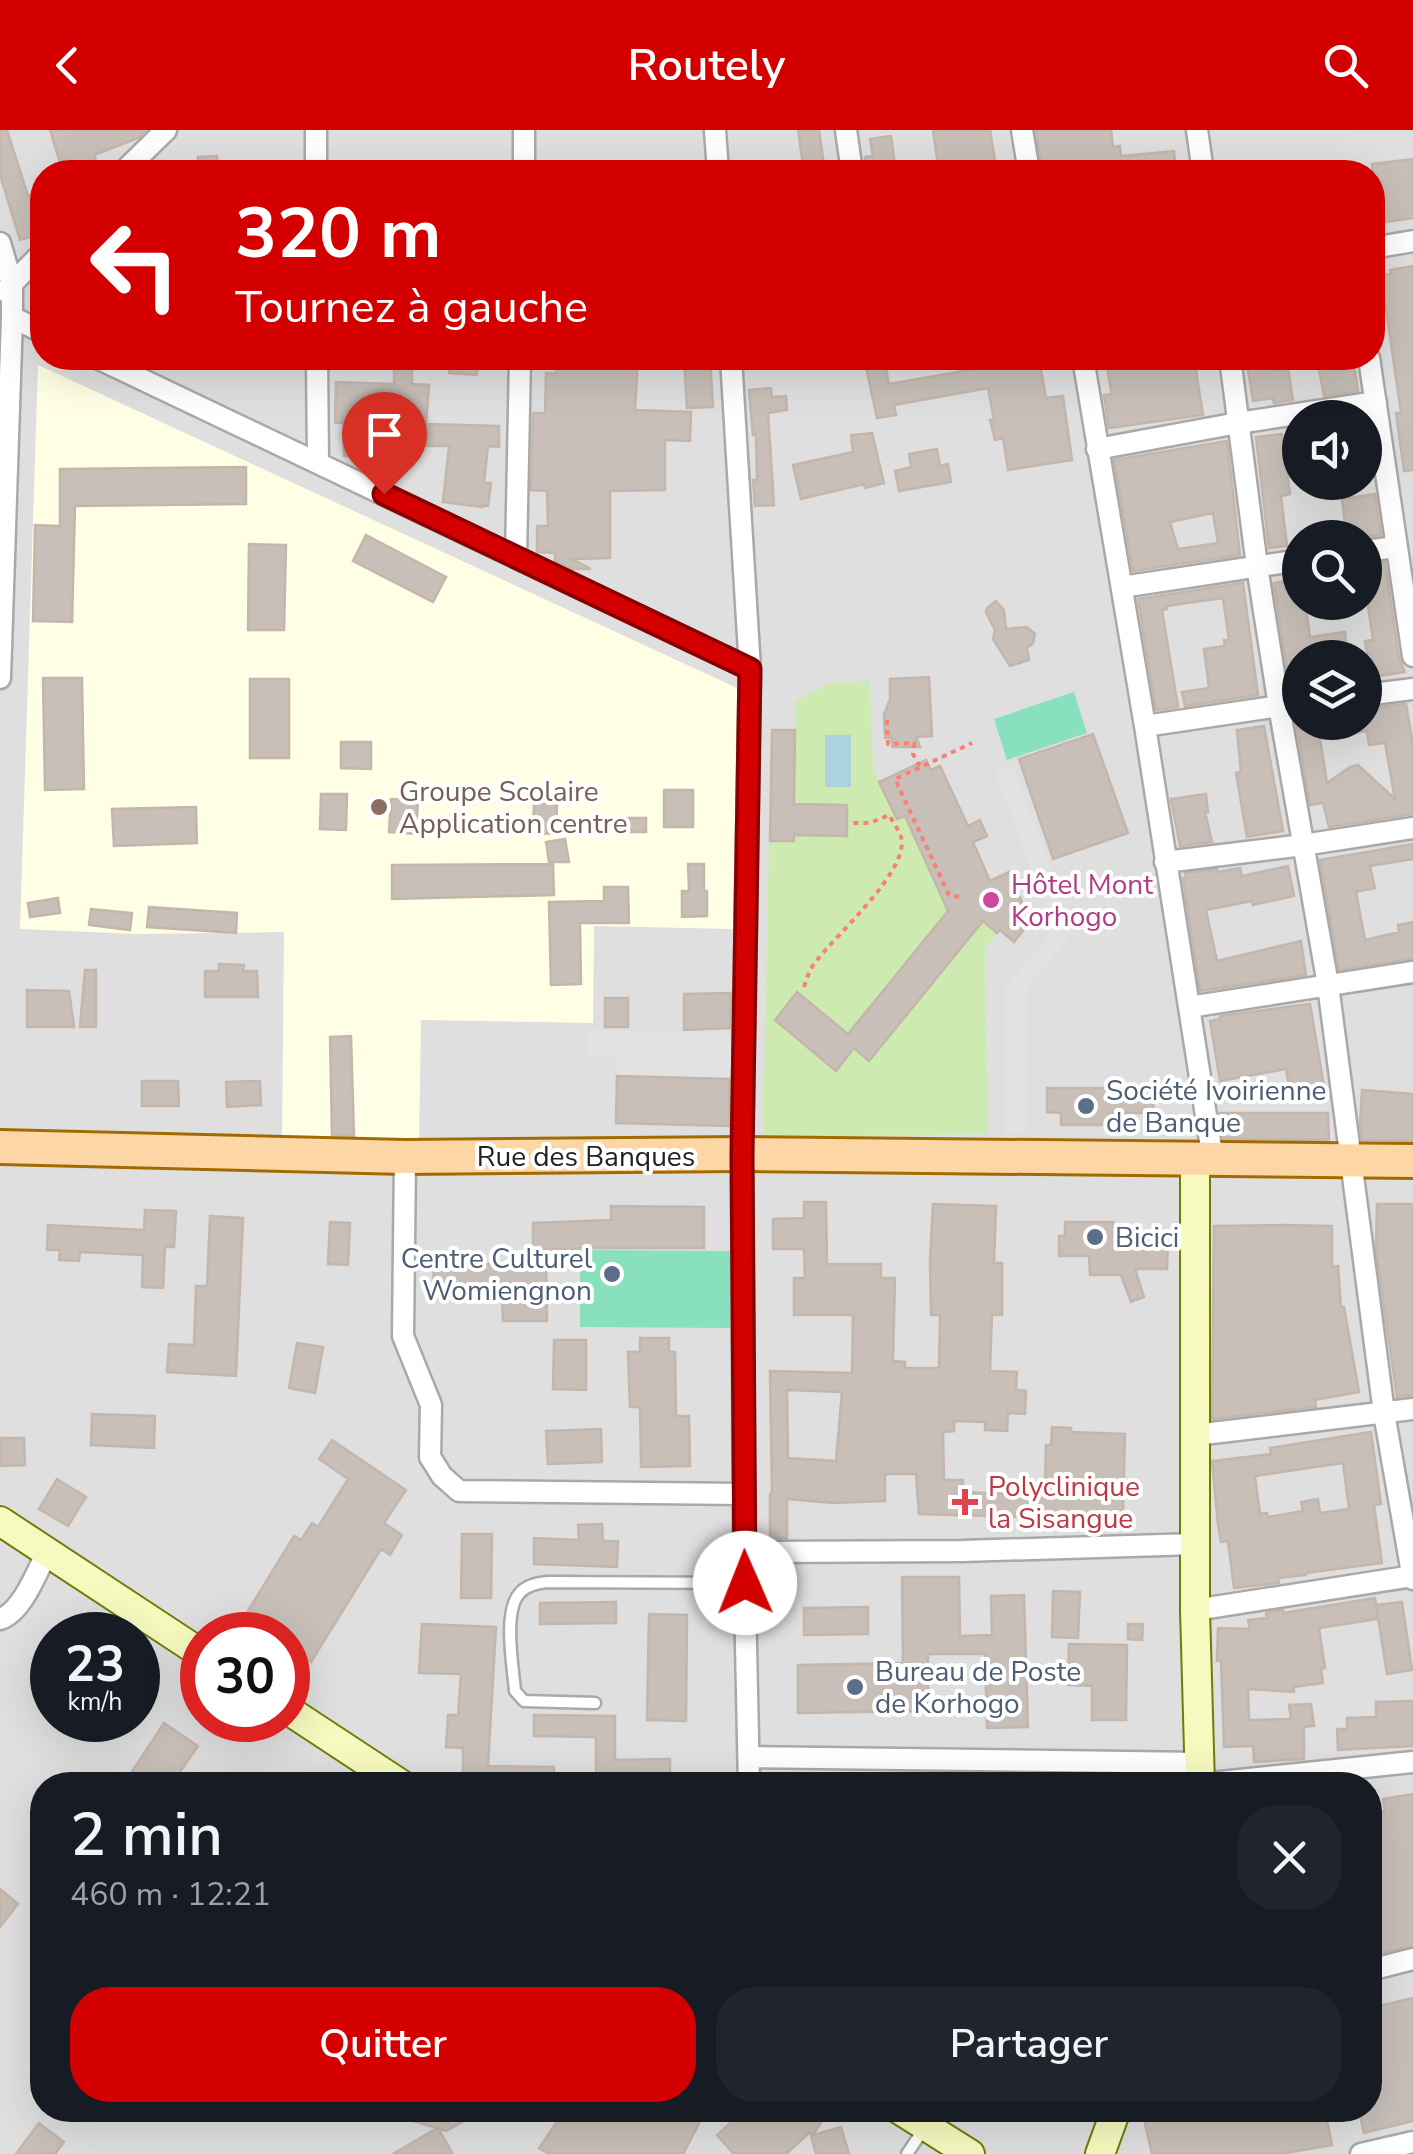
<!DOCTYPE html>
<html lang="fr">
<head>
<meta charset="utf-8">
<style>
	:root { --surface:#171b24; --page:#20242c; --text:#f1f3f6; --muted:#9ea1a6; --accent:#d40000 }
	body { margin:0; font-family:"Nunito Sans",sans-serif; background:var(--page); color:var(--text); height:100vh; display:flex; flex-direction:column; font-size:38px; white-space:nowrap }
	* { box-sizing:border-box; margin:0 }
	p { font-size:32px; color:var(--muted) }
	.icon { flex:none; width:55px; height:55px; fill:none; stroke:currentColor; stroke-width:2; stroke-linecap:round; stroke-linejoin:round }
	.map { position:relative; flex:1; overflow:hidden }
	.side { position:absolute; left:30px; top:1642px; width:1352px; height:350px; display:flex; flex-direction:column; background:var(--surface); border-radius:40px; box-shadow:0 10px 40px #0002 }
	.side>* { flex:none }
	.guide { position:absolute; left:30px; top:30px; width:1355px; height:210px; border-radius:40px; box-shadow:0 10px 40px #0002; background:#d40000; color:#fff; overflow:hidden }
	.fabs { position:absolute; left:1282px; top:270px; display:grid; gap:20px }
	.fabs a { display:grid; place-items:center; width:100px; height:100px; border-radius:50%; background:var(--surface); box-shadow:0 10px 40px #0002; font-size:50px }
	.speed { position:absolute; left:30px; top:1482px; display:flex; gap:20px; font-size:50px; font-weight:700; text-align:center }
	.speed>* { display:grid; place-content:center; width:130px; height:130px; border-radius:50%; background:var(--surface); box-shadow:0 10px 40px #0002; line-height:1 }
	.speed small { font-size:25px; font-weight:400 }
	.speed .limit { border:15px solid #d22; background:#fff; color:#111 }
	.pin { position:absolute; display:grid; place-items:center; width:85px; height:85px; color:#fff; margin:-102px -42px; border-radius:50% 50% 50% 0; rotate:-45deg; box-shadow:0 0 10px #0007 }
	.pin .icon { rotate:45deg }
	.me { position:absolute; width:110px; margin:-55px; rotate:359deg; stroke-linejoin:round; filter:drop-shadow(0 0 8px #0008) }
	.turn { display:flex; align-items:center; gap:35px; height:210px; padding:0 40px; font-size:45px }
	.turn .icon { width:130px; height:130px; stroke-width:2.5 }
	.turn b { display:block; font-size:70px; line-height:85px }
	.round { display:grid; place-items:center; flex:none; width:105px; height:105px; border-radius:40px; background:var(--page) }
	.headline { display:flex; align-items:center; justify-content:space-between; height:170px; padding:0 40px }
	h1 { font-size:60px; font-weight:600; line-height:75px }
	.primary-button { display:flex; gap:20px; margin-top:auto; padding:20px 40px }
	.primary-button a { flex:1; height:115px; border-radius:40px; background:var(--accent); color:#fff; font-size:40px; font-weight:600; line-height:115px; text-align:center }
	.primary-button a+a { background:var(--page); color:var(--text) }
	header { display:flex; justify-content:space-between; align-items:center; height:130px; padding:0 40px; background:var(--accent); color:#fff; font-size:45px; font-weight:600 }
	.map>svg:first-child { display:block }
</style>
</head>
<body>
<header><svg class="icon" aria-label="back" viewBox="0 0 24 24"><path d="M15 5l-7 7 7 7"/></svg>Routely<svg class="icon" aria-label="search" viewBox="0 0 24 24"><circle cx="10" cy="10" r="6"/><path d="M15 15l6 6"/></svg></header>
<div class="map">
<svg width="1413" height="2024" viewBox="0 0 1413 2024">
	<rect width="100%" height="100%" fill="#f2efe9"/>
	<path fill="#e0dfdf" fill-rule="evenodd" d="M0 0H1413V2024H0ZM42 42H1372V228H42ZM1300 288H1365V352H1300ZM1300 408H1365V472H1300ZM1300 528H1365V592H1300ZM52 1505H138V1590H52ZM202 1505H288V1590H202ZM42 1655H1370V1980H42Z"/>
	<path fill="#ffffe5" d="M38 235 737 558 733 799 594 796 593 893 421 890 419 1015 282 1012 284 802 138 804 20 799Z"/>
	<path fill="#cdebb0" d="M870 551 873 638 897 689 905 686 962 764 849 904 798 862 775 890 836 940 854 918 869 930 983 791 997 803 987 816 985 828 988 1004 763 1007 769 711H794L795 571 833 552Z"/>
	<path fill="#88e0be" d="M1074 562 1087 603 1007 630 994 589Z
		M580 1120 730 1121V1198L580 1197Z"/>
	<path fill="#e2e2e2" d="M1012 635 1074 801 1026 859V1004H1005V859L1054 799 995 642Z
		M588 899 733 903 731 949 617 946V928L588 927Z"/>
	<path fill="#aad3df" d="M825 605H851V657H825Z"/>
	<path fill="#c7bfb8" stroke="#c4b6ab" stroke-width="2.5" fill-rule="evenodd" d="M0 0H7L28 66 35 64 36 70 42 68V103L20 110 0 45Z
		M50 0H146L138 8 94 25 100 42H63Z
		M798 0H819L825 42H804Z
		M933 0H990L997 42H939Z
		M1036 0H1111L1113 17 1120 16 1121 26 1174 21 1176 42H1042Z
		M891 6 896 42H867L865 27 873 26 870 9Z
		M217 26V42H198V27Z
		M1413 29V88L1372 94V34Z
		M1413 136V340L1404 341 1396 283H1401L1384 165 1375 166 1372 146 1391 144 1390 140Z
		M394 228H412V254L429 255 426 294 499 296V317L488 316 484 353H491L488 376 482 375V377L443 372 449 316H376V327L344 326V293H335L336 252 394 254Z
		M450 228H478L477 245 449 243Z
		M557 228H638L635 280 691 282 690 311 665 310V360L610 361V428L572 429 591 439H572L555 431V423L537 422V396H548L547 361 531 360 533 283H545L546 243H556Z
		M684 228H710L713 277 687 278Z
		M979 228H1039L1046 268 1063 266 1072 330 1008 340 1003 308 995 310 990 290H994L988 258 894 275 896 285 877 288 866 237 885 233 889 254 980 238Z
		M1105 228H1194L1203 285 1109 298 1104 265 1112 264Z
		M1246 228H1275L1277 240 1288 238 1293 270 1274 273 1273 268 1253 271Z
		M1317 228H1353L1358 261 1324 266Z
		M771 258 772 267 786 266 787 280 768 283 774 375 755 376 753 350H757L756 304 753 305 749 260Z
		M872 303 884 353 865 358 864 354 801 369 793 335 853 322 851 305Z
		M1282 304 1290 364 1281 366 1287 416 1269 418 1256 307Z
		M1227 311 1240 425 1133 441 1114 330ZM1213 383 1218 413 1178 419 1170 392Z
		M937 319 940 336 948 334 951 352 899 361 895 341 911 337 909 324Z
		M246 337V374L75 376 72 492 33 491 35 395 60 396V339Z
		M1375 364 1381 405 1347 408 1342 369Z
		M366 405 446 447 433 472 353 431Z
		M249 414 286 415 284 500H248Z
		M1385 432 1399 528 1405 542 1371 547 1365 511 1373 510 1365 455V435Z
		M1300 449V472H1305L1310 507 1345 502 1346 516 1312 521 1313 528H1300V560H1290L1274 453Z
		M1243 453 1258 565 1185 576 1182 562 1209 558 1204 519 1225 516 1224 510H1229L1223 468 1167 476V479L1162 480 1178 577 1156 580 1138 469Z
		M996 471 1004 480 1006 499 1027 497 1035 504 1033 513 1027 518 1029 530 1010 536 993 509 995 500 986 482 987 478Z
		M929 547 932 606 916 607 920 617H892V608H885L884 585 890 569V549Z
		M43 548H82L84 659 45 660Z
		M250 549H289V628H250Z
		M1406 574 1413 615V684L1329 697 1323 673 1310 675 1296 592H1365V579ZM1367 601 1369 615 1385 613 1395 669 1358 635 1350 637 1327 653 1320 609Z
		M1264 596 1283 701 1247 707 1236 643 1241 642 1237 600Z
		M772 600H795L794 674 847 675V706L794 705V711H770Z
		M1093 604 1128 703 1053 729 1019 629Z
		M341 612H371V639L341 638Z
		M926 630 931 640 940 636 968 696 980 690 987 706 973 712 990 751 1009 742 1022 772 1011 785 1026 797 1014 812 1000 800 997 803 983 791 869 931 854 918 836 941 775 890 797 862 848 904 948 781 905 686 897 689 879 652Z
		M664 660H693V697H664Z
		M321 664H347L346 700 320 699Z
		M1206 664 1208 682H1205L1212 712 1180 716 1171 669Z
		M391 669 418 671 416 704 389 702Z
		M534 673 557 674 556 704 533 703Z
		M196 677 197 713 114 716 112 679Z
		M623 688H646V702H623Z
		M565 709 569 732H549L546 712Z
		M1413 714V729L1370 736 1375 758 1356 762 1365 810 1399 802 1398 795 1413 792V829L1339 840 1320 730Z
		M553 734 554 765 392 769V735Z
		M688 734H704V761H707V786L682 787V761H689Z
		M1288 736 1294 766 1253 775 1252 771 1206 780 1217 831 1301 811 1306 845 1200 861 1183 748H1186L1185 743 1217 739V742L1240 738 1242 746Z
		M604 757H628L629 793H580L581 854 551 855 549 772 604 771Z
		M58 768 60 783 30 787 28 773Z
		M149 777 237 783 236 803 147 797Z
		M91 779 132 783 130 800 89 795Z
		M219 834 244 835 243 841H257L258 867H205V841H219Z
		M85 840H96V897H80Z
		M27 860 69 861 74 897H27Z
		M731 863 730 898 684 900V864Z
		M605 868H628V897H605Z
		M1310 874 1324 956 1290 961 1286 939 1220 951 1210 891 1220 889V886Z
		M351 906 354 1006 332 1005 330 907Z
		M617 946 729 949V996L616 993Z
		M142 951H178L179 976H142Z
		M260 951 261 975 227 977 226 952Z
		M1047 958H1154L1153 983H1108V995H1061V983L1047 982Z
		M1362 960 1413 964V1011L1362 1010 1360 995Z
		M1220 983H1328L1329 1010 1224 1009Z
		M804 1072H826L827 1134H881V1148H895L893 1231 905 1232V1238H939L940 1185H931L930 1131 933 1074 996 1076 994 1133H1002V1185H992L990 1241 1017 1242 1016 1260 1026 1261 1025 1284 1008 1283 1007 1301 985 1300V1292L954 1291V1301L943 1302 944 1350H963V1362L1026 1365V1352H1045L1046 1315H1051L1052 1297 1071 1298V1302L1125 1304 1123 1384 1065 1383V1388L919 1384 916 1344H885V1371L833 1373 787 1369V1408H770V1364H772L770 1241 852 1243 853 1185H794V1148H805L804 1119H773V1089L804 1088ZM787 1260 842 1262 836 1331 788 1328Z
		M1377 1074H1413V1265L1397 1267 1376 1120Z
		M611 1076 704 1077V1118H595L533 1120V1093L611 1090Z
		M145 1080 176 1081 174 1117H165L163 1158 142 1157 143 1125 80 1122 79 1131 59 1130 60 1120H47L48 1095 144 1100Z
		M210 1086 243 1088 236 1246 167 1242 169 1214 194 1215 196 1156H207Z
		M330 1092 350 1093 348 1135 328 1134Z
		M1065 1092H1113L1114 1115 1168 1116 1167 1139H1135L1144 1167 1131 1172 1121 1145H1090L1089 1126H1059V1106H1065Z
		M1284 1095 1332 1096V1137L1338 1136 1341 1177H1344L1359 1262 1315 1270 1316 1277 1212 1289 1214 1096Z
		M546 1123 547 1191H503L502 1167 433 1164 434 1129 477 1131V1134H517V1124Z
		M640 1208H669V1222H675L676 1286H689L690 1336 641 1337 640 1277H630L628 1222H640Z
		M554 1210H586V1260L553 1259Z
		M297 1213 323 1217 315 1263 289 1258Z
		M92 1284 155 1286 154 1318 91 1315Z
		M601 1299 602 1332 548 1334 546 1301Z
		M1371 1302 1381 1374 1374 1375 1382 1433 1306 1443V1445L1278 1448 1279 1453 1234 1458 1228 1411 1221 1412 1218 1394 1212 1331 1271 1324 1270 1318ZM1343 1333 1349 1379 1320 1383 1318 1369 1301 1372 1303 1381 1268 1387 1267 1383 1260 1384 1255 1346Z
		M0 1308H24L25 1335 0 1336Z
		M332 1310 406 1360 384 1393 402 1405 390 1425 381 1419 311 1532 288 1517V1505H268L243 1489 294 1406 301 1410 312 1393 318 1397 348 1349 319 1329Z
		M57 1349 86 1367 68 1396 39 1379Z
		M602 1394 603 1411H618L617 1437 534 1434V1408L579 1410 578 1395Z
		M462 1404H492L491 1468H461Z
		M902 1447H959L960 1506 992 1505 991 1466 1024 1465 1028 1597 987 1598 985 1524H928V1581L798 1583V1535L903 1533Z
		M1053 1461 1080 1462 1078 1508 1052 1507Z
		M1375 1468 1378 1489 1319 1498 1325 1538 1321 1539 1323 1553 1294 1557V1562L1248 1559 1249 1590 1291 1589 1289 1575 1311 1574 1314 1596 1304 1597V1629L1254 1632 1253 1616 1224 1617 1221 1531H1217L1218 1498 1250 1499 1248 1490 1267 1488 1266 1483 1283 1480V1483Z
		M616 1472V1493L540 1494V1473Z
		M1402 1472 1412 1540 1387 1544 1376 1475Z
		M868 1477V1504L804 1505V1478Z
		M649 1484 687 1485 686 1591 647 1590Z
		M422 1494 496 1497 488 1636 554 1637V1655H463V1618L446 1617 448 1585H458L461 1544 419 1543Z
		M1128 1494H1143L1142 1510 1128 1509Z
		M1069 1514 1127 1515 1126 1590H1092V1556L1068 1555Z
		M1413 1571V1616L1338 1620 1337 1599H1347V1588L1376 1587V1572Z
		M534 1585 615 1586V1630L670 1629V1655H596V1607L534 1606Z
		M164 1593 198 1616 171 1655H123Z
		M1413 1664V1816L1370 1826V1683L1385 1681 1383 1669Z
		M0 1759 18 1774 0 1797Z
		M1413 1868V1991L1364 2003 1359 1980H1370V1944L1382 1941 1370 1878Z
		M390 1980H484L446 2001 438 1998 453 2024H393L437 1998 390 1984Z
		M565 1980H706L683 2024H549L539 2018Z
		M745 1980H829L813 2005 841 1997 849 2024H816L810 2002 786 2024H734L717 2005Z
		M1181 1980 1182 1984 1204 1980H1325L1332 2015 1281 2024H1152L1144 1989Z
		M39 1993 64 2012 55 2024H16Z"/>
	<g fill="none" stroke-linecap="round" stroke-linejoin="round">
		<defs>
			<path id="lane" d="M595 1573 524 1571 515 1561C513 1537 503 1483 519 1464 526 1455 537 1453 548 1452L744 1453
				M907 2024 925 1997"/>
			<path id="street" d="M316 0V42
				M715 0 718 42
				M846 0 852 42
				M1022 0 1029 42
				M1197 0 1203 42
				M123 42 166 0
				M524 42V0
				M0 113 12 154V187L0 548
				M1372 118 1413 111
				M5 161 42 123
				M12 187 42 202
				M97 228 750 539
				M317 228 318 332
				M731 228 750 539 742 1024 744 1422 749 1655
				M1083 228 1145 596 1213 1030
				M1230 228 1257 436 1279 576 1328 855 1384 1283 1413 1449
				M1369 228 1413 526
				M1097 319 1238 293 1376 272
				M1365 421 1396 417
				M516 427 520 228
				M1122 457 1300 430
				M1365 565 1413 559
				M1145 596 1300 573
				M1165 732 1303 715 1413 698
				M1189 877 1413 842
				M405 1027 403 1206 431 1275 430 1327 442 1346 459 1361 744 1364
				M1195 1305 1413 1279
				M744 1422 962 1421 1196 1414
				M1195 1480 1413 1446
				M0 1489C22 1482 37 1442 47 1422
				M750 1627 1200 1633
				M1201 1654 1413 1632
				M1370 1840 1413 1829
				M1361 2024 1413 2012"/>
			<path id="secondary" d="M1195 1029V1480L1200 1655
				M0 1391 202 1524
				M288 1580 402 1655
				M900 1980 970 2024
				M1100 2024 1116 1980"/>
			<path id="primary" d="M0 1017 405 1027 742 1024 1413 1031"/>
		</defs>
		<use href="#lane" stroke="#a9a9a9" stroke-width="15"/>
		<use href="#street" stroke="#a9a9a9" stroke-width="25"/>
		<use href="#secondary" stroke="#707d05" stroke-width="32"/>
		<use href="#primary" stroke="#a06b00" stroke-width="38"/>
		<path stroke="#fa8072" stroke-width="4" stroke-dasharray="5 5" stroke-linecap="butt" d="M887 590 888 614 914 613 913 624 920 637
			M959 767 949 765 895 649 972 613
			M804 857C807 847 810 838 818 829 837 804 910 740 901 707 899 700 893 692 889 685L870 693H849"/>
		<use href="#lane" stroke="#fff" stroke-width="10"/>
		<use href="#street" stroke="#fff" stroke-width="20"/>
		<use href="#secondary" stroke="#f7fabf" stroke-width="28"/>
		<use href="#primary" stroke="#fcd6a4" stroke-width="32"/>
	</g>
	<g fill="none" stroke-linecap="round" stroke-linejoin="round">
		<defs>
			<path id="route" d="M384 364 750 539 742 1024 745 1453"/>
		</defs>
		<use href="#route" stroke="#8a0000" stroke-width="25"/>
		<use href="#route" stroke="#d40000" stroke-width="18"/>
	</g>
	<circle fill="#8d6e63" stroke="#fff" stroke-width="4" cx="379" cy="677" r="10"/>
	<circle fill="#d1479c" stroke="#fff" stroke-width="4" cx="991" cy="770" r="10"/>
	<g fill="#5c6f8a" stroke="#fff" stroke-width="4">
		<circle cx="1086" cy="976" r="10"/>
		<circle cx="1095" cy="1107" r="10"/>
		<circle cx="612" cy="1144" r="10"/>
		<circle cx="855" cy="1557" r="10"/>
	</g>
	<path fill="#e0444e" stroke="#fff" stroke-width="4" d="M960 1357h10v10h10v10h-10v10h-10v-10h-10v-10h10z"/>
	<g text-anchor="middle" stroke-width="8" stroke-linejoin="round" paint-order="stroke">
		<g font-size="28" fill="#785e54" stroke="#fff" text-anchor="start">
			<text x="399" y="671">Groupe Scolaire<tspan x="399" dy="32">Application centre</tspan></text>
		</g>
		<g font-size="28" fill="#b23c85" stroke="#fff" text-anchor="start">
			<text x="1011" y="764">Hôtel Mont<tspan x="1011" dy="32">Korhogo</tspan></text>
		</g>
		<g font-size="28" fill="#4e5e75" stroke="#fff" text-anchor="start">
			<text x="1106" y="970">Société Ivoirienne<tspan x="1106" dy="32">de Banque</tspan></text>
			<text x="1115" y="1117">Bicici</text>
			<text x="592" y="1138" text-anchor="end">Centre Culturel<tspan x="592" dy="32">Womiengnon</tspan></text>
			<text x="875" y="1551">Bureau de Poste<tspan x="875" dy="32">de Korhogo</tspan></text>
		</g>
		<g font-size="28" fill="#222" stroke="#fff">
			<text x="586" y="1036">Rue des Banques</text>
		</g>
		<g font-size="28" fill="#be3a42" stroke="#fff" text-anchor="start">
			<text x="988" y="1366">Polyclinique<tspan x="988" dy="32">la Sisangue</tspan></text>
		</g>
	</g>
</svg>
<div class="fabs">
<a><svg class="icon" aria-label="sound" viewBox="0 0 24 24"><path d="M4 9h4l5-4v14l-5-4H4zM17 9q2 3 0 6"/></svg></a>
<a><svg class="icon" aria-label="search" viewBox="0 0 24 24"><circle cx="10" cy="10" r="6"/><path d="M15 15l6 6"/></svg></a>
<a><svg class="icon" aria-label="layers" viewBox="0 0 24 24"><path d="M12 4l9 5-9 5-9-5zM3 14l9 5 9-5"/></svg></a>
</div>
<div class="speed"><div>23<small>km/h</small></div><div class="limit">30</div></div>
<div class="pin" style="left:384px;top:364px;background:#d93025"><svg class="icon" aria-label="arrive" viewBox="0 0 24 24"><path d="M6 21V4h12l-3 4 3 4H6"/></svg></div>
<svg class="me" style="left:745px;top:1453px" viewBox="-20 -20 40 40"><circle r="19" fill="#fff"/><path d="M0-13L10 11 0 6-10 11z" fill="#d40000"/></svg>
<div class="guide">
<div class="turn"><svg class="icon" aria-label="left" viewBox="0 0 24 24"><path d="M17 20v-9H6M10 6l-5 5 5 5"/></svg><div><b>320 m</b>Tournez à gauche</div></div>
</div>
<section class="side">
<div class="headline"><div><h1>2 min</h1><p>460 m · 12:21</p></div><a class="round"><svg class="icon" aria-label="close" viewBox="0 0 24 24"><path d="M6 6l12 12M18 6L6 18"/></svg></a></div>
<div class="primary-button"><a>Quitter</a><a>Partager</a></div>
</section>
</div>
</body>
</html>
